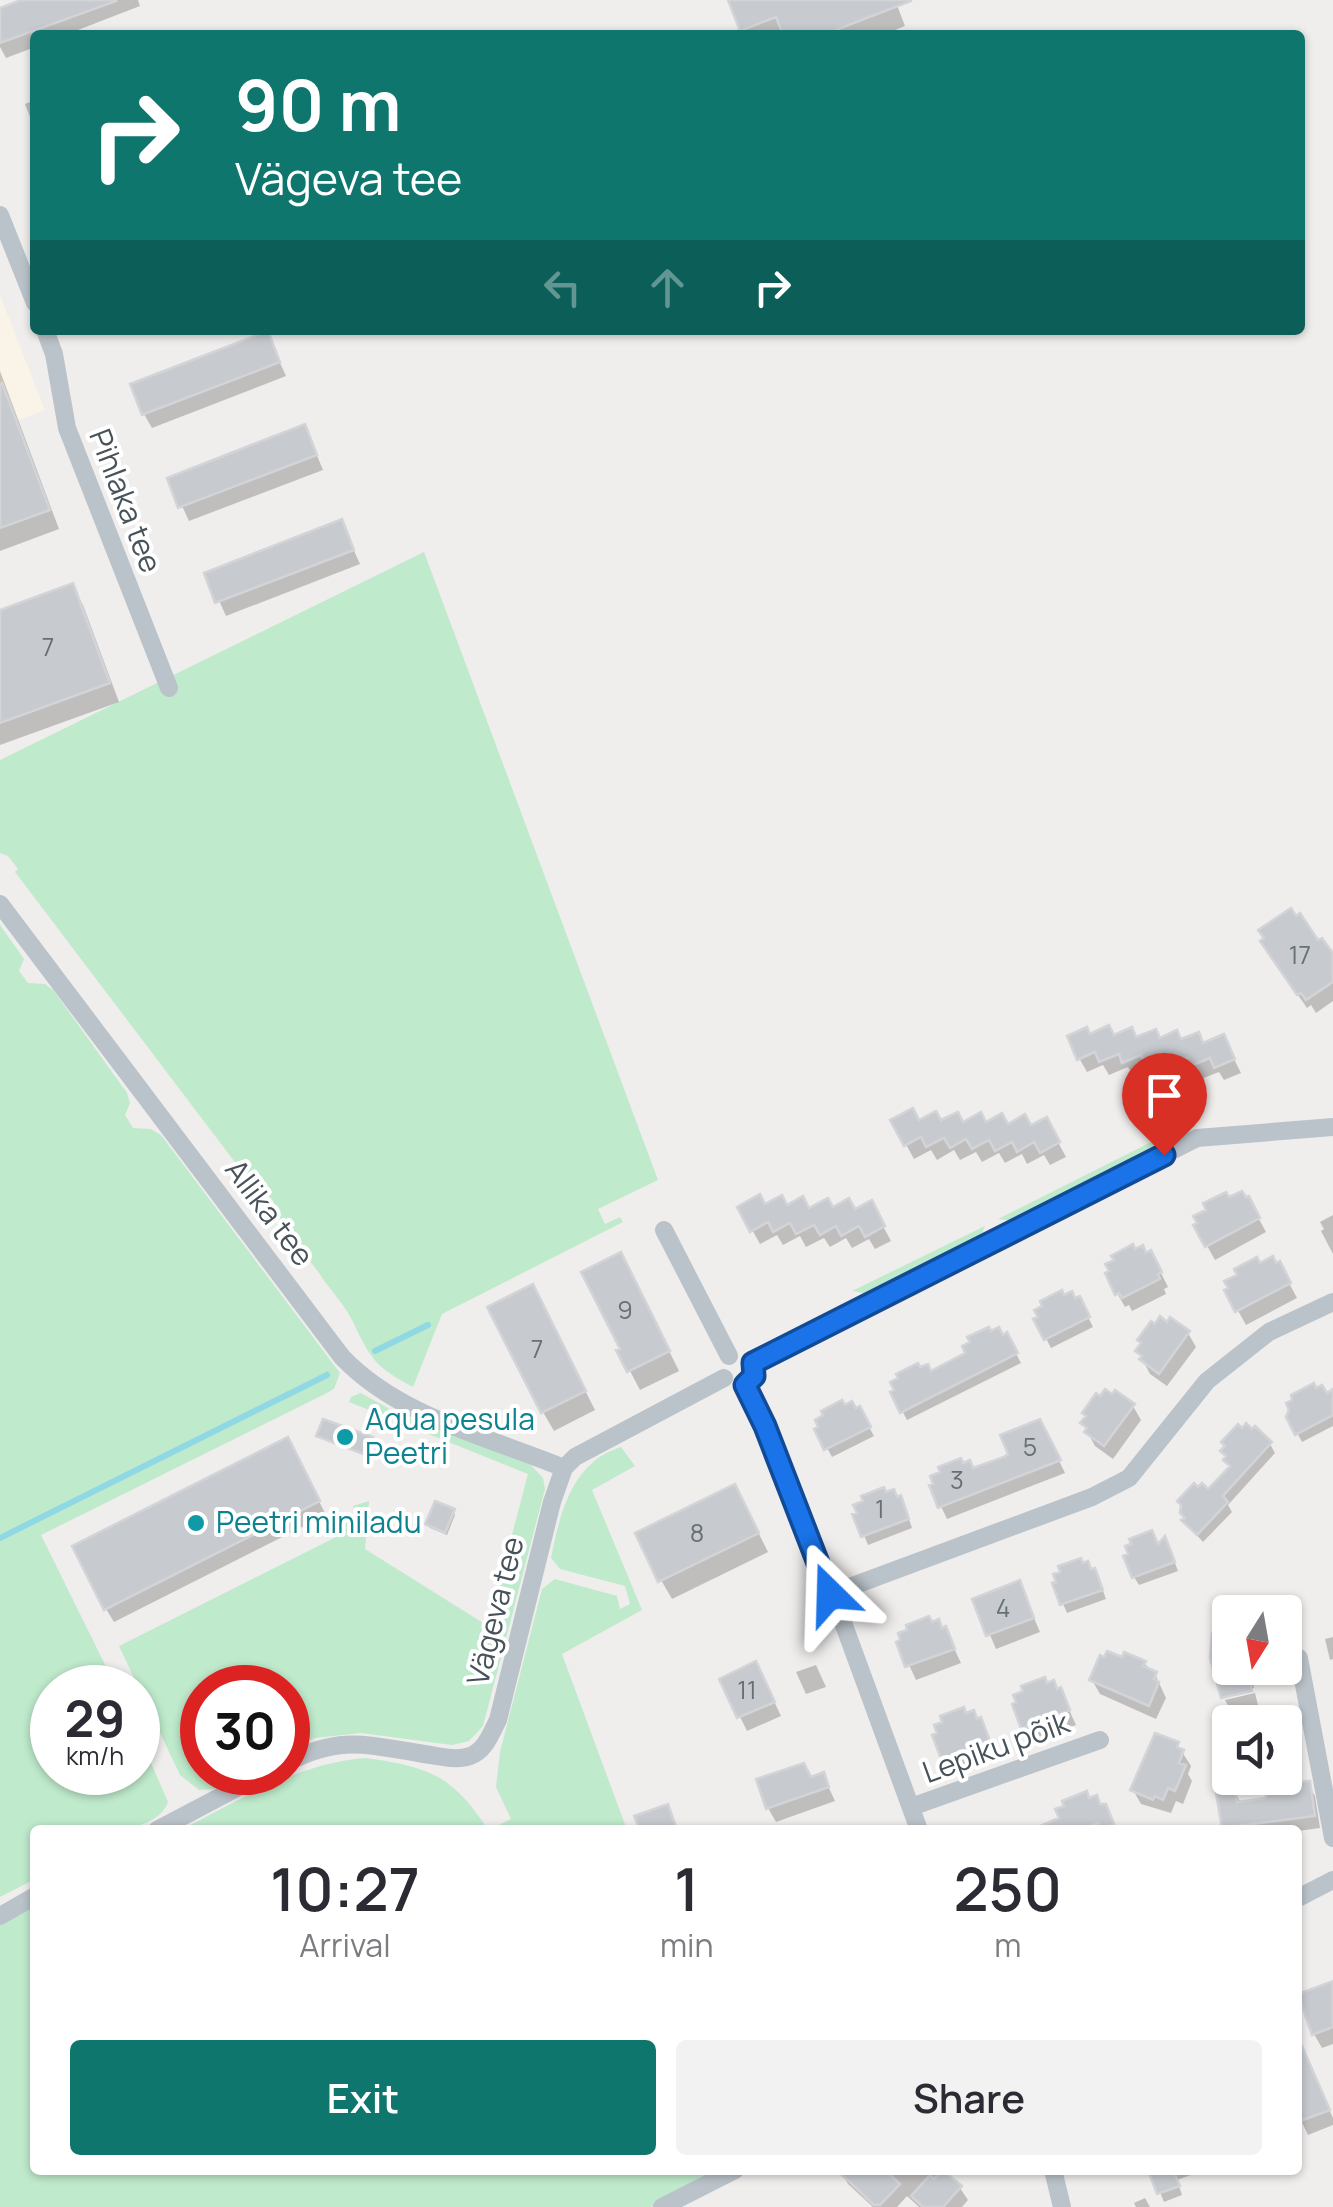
<!DOCTYPE html>
<html lang="en">
<head>
<meta charset="utf-8">
<style>
	:root { --surface:#fff; --page:#f2f2f3; --text:#2b2b33; --muted:#7c7c81; --accent:#0f766e }
	body { margin:0; font-family:Manrope,sans-serif; background:var(--page); color:var(--text); height:100vh; display:flex; flex-direction:column; font-size:38px; white-space:nowrap }
	* { box-sizing:border-box; margin:0 }
	p { font-size:32px; color:var(--muted) }
	.icon { flex:none; width:55px; height:55px; fill:none; stroke:currentColor; stroke-width:2; stroke-linecap:round; stroke-linejoin:round }
	.map { position:relative; flex:1; overflow:hidden }
	.drawer { position:absolute; left:30px; top:1825px; width:1272px; height:350px; display:flex; flex-direction:column; background:var(--surface); border-radius:10px; box-shadow:0 2px 8px #0004 }
	.drawer>* { flex:none }
	.guide { position:absolute; left:30px; top:30px; width:1275px; height:305px; border-radius:10px; box-shadow:0 2px 8px #0004; background:#0f766e; color:#fff; overflow:hidden }
	.needle { width:65px; rotate:191deg }
	.fabs { position:absolute; left:1212px; top:1595px; display:grid; gap:20px }
	.fabs a { display:grid; place-items:center; width:90px; height:90px; border-radius:10px; background:var(--surface); box-shadow:0 2px 8px #0004; font-size:50px }
	.speed { position:absolute; left:30px; top:1665px; display:flex; gap:20px; font-size:50px; font-weight:700; text-align:center }
	.speed>* { display:grid; place-content:center; width:130px; height:130px; border-radius:50%; background:var(--surface); box-shadow:0 2px 8px #0004; line-height:1 }
	.speed small { font-size:25px; font-weight:400 }
	.speed .limit { border:15px solid #d22; background:#fff; color:#111 }
	.pin { position:absolute; display:grid; place-items:center; width:85px; height:85px; color:#fff; margin:-102px -42px; border-radius:50% 50% 50% 0; rotate:-45deg; box-shadow:0 0 10px #0007 }
	.pin .icon { rotate:45deg }
	.me { position:absolute; width:110px; margin:-55px; rotate:338deg; stroke-linejoin:round; filter:drop-shadow(0 0 8px #0008) }
	.turn { display:flex; align-items:center; gap:35px; height:210px; padding:0 40px; font-size:45px }
	.turn .icon { width:130px; height:130px; stroke-width:2.5 }
	.turn b { display:block; font-size:70px; line-height:85px }
	.lanes { display:flex; align-items:center; height:95px; padding:0 40px; background:#0003; justify-content:center; gap:50px; direction:ltr }
	.lanes .off { opacity:.35 }
	.eta { display:flex; justify-content:space-evenly; align-items:center; height:170px; text-align:center }
	.eta b { font-size:60px; font-weight:600; line-height:70px }
	.button { display:flex; gap:20px; margin-top:auto; padding:20px 40px }
	.button a { flex:1; height:115px; border-radius:10px; background:var(--accent); color:#fff; font-size:40px; font-weight:600; line-height:115px; text-align:center }
	.button a+a { background:var(--page); color:var(--text) }
	.map>svg:first-child { display:block }
</style>
</head>
<body>
<div class="map">
<svg width="1333" height="2207" viewBox="0 0 1333 2207">
	<rect width="100%" height="100%" fill="#f0eded"/>
	<path fill="#faf3e7" d="M0 295 45 410 0 427Z"/>
	<path fill="#bfeacc" d="M424 552 658 1180 598 1209 605 1224 620 1217 623 1222 442 1314 413 1387C378 1368 372 1362 355 1326 347 1307 330 1290 319 1273L15 872 18 869 8 856 0 853V760Z
		M0 925 24 959 19 971 28 983 45 984 54 991 127 1093 130 1103 125 1115 133 1128 151 1129 161 1135 340 1373 334 1389 323 1395 41 1535 116 1687 52 1688V1772H138V1733L168 1802C154 1841 69 1830 35 1830V1879L0 1897Z
		M1179 1128V1135L1173 1142 1015 1221 998 1219Z
		M985 1226 981 1236 976 1240 868 1294 852 1291Z
		M361 1393 393 1411 530 1464 543 1478 545 1489 483 1726 469 1741 452 1745 361 1733 315 1738 288 1750V1688H202V1772L245 1773 214 1789 199 1790 180 1775 119 1646 336 1537 330 1524 337 1517 342 1523 357 1514 353 1506 369 1501 365 1549 488 1626 528 1474 349 1402 351 1397Z
		M621 1447 635 1466 592 1490 642 1610 562 1654 627 1830H489L511 1819 496 1787 500 1752 542 1589 555 1579 617 1596 620 1609 630 1604 625 1586 560 1569 551 1558C560 1513 572 1462 621 1447Z
		M366 1758C429 1767 453 1775 488 1830H181C241 1799 299 1763 366 1758Z
		M35 1905V2170H718L651 2207H0V1924Z"/>
	<path fill="#0003" d="M28 0H138L140 6 65 35H35V47L6 58 0 47V11Z
		M742 0H895L905 26 883 35H745L732 4Z
		M35 100V130L25 104Z
		M267 334 286 376 152 428 144 414Z
		M0 371 59 529 0 551Z
		M311 441 323 470 189 521 170 480Z
		M341 522 360 564 226 616 207 574Z
		M72 586 83 605 119 702 0 745V613Z
		M1266 939 1318 944 1333 958V1001L1316 1013 1311 1005 1307 1008 1271 956Z
		M1089 1036 1204 1045 1223 1037 1241 1073 1224 1080 1219 1072 1201 1079 1196 1071 1178 1079 1173 1070 1155 1077 1150 1068 1133 1075 1128 1067 1109 1075 1103 1065 1087 1072 1079 1058Z
		M1046 1120 1066 1157 1050 1165 1044 1155 1027 1164 1022 1154 1005 1163 999 1153 982 1162 976 1152 960 1160 954 1150 937 1160 931 1150 914 1159 893 1121 1029 1128Z
		M1248 1199 1266 1232 1215 1260 1196 1226 1228 1201Z
		M871 1204 891 1241 875 1249 869 1239 852 1248 846 1238 830 1247 824 1238 806 1247 800 1236 783 1245 777 1235 760 1244 740 1208 855 1212Z
		M1333 1215V1254L1321 1231 1324 1229 1320 1222Z
		M1134 1252 1158 1267 1168 1287 1164 1289 1166 1294 1132 1311 1129 1305 1125 1307 1117 1293Z
		M1279 1264 1297 1298 1246 1325 1227 1291 1259 1266Z
		M631 1274 679 1371 640 1390 620 1352Z
		M1079 1299 1093 1327 1051 1348 1037 1321Z
		M542 1306 595 1410 554 1431 543 1412Z
		M1188 1333 1196 1347 1167 1386 1150 1374 1138 1351Z
		M1006 1335 1021 1363 907 1420 893 1393Z
		M1333 1399V1426L1302 1442 1289 1417Z
		M1133 1406 1141 1420 1113 1459 1095 1446 1083 1424Z
		M859 1409 874 1436 832 1457 817 1430Z
		M1046 1434 1065 1473 947 1519 932 1487 1011 1456Z
		M319 1436 371 1439 373 1443 368 1457Z
		M1270 1444 1275 1453 1228 1505 1232 1512 1203 1542 1184 1521 1231 1468 1226 1460 1227 1447Z
		M295 1454 326 1515 114 1622 106 1609Z
		M745 1506 768 1552 672 1599 661 1580Z
		M905 1507 912 1528 868 1545 856 1516Z
		M453 1511 455 1515 447 1535 430 1528 427 1524Z
		M1158 1547H1169L1178 1571 1139 1585 1134 1577Z
		M1083 1566 1099 1580 1106 1599 1067 1613 1055 1585Z
		M1019 1583 1040 1632 996 1649 975 1600Z
		M945 1629 961 1663 916 1680 899 1643Z
		M1230 1636V1668H1250L1254 1688 1223 1695Z
		M1333 1637V1659L1330 1660 1325 1639Z
		M1144 1663 1155 1674 1166 1698 1156 1719 1100 1694 1092 1680Z
		M816 1665 826 1687 806 1694 796 1672Z
		M763 1678 781 1716 747 1731 722 1680Z
		M1060 1690 1076 1725 1032 1742 1024 1728Z
		M1255 1693 1258 1705 1231 1711 1225 1700Z
		M980 1720 996 1755 951 1772 943 1758Z
		M1177 1744 1191 1766 1188 1774 1192 1781 1183 1804 1176 1801 1171 1813 1141 1804 1133 1790Z
		M823 1775 835 1801 776 1822 768 1808Z
		M1308 1784 1315 1796 1320 1828 1298 1831 1224 1828 1233 1787 1241 1804 1269 1801 1282 1792Z
		M1089 1801 1100 1806 1104 1804 1117 1830H1062Z
		M1333 1988V2044L1322 2048 1314 2034Z
		M1298 2040 1333 2118V2125L1308 2135 1298 2114Z
		M941 2170 960 2188 968 2200 962 2207H919L907 2196 897 2207H873L848 2184 841 2171Z
		M1151 2170H1198L1199 2172 1177 2180 1182 2195 1164 2202Z
		M1145 2198 1150 2207H1136L1134 2203Z"/>
	<g fill="none" stroke-linecap="round" stroke-linejoin="round">
		<path stroke="#90d8e3" stroke-width="6" d="M375 1351 428 1325
			M0 1538 327 1375"/>
	</g>
	<path fill="#c7cbcf" stroke="#d2d4d8" stroke-width="2.5" d="M21 0H115L116 1 0 43V8Z
		M728 0H911V1L823 35H783L776 17 740 31Z
		M268 331 280 362 142 415 130 384Z
		M2 383 50 510 0 528V384Z
		M305 424 317 455 178 508 167 478Z
		M342 519 354 550 215 603 204 573Z
		M73 583 110 683 0 723V610Z
		M1291 908 1296 916 1300 913 1318 940 1322 938 1333 953V982L1306 1000 1301 993 1297 995 1260 941 1264 938 1258 930Z
		M1109 1025 1114 1035 1132 1027 1136 1037 1156 1029 1160 1038 1177 1030 1181 1039 1199 1032 1203 1043 1224 1034 1235 1059 1214 1068 1210 1058 1191 1066 1187 1058 1168 1067 1164 1057 1145 1065 1141 1055 1122 1063 1119 1054 1099 1062 1095 1052 1077 1060 1067 1036 1087 1027 1090 1034Z
		M913 1108 919 1120 936 1111 941 1120 958 1112 963 1122 981 1112 986 1122 1002 1113 1008 1124 1025 1114 1031 1125 1047 1117 1060 1142 1040 1153 1034 1142 1017 1152 1012 1142 995 1151 989 1140 972 1149 966 1139 950 1148 944 1138 926 1147 921 1137 904 1146 890 1120Z
		M1242 1191 1246 1197 1249 1196 1260 1218 1205 1247 1193 1225 1197 1223 1193 1216 1206 1210 1203 1203 1226 1192 1229 1197Z
		M760 1194 765 1204 782 1195 787 1205 803 1196 809 1208 828 1198 833 1207 849 1198 855 1209 872 1200 885 1226 865 1237 859 1226 841 1236 836 1226 820 1235 814 1225 796 1234 790 1223 773 1232 768 1222 750 1232 737 1207Z
		M1133 1244 1135 1249 1143 1245 1146 1253 1151 1250 1162 1272 1158 1274 1160 1279 1122 1298 1119 1293 1115 1295 1105 1273 1109 1271 1105 1264 1114 1260 1111 1256Z
		M621 1252 670 1351 627 1372 616 1350 620 1349 581 1272Z
		M1273 1256 1276 1263 1280 1261 1291 1283 1235 1312 1224 1290 1228 1288 1224 1281 1237 1275 1234 1269 1257 1257 1260 1263Z
		M533 1284 586 1391 541 1413 487 1307Z
		M1062 1290 1064 1295 1072 1291 1075 1298 1080 1296 1090 1317 1044 1340 1033 1319 1038 1317 1034 1310 1042 1306 1040 1301Z
		M1160 1316 1167 1322 1170 1317 1190 1331 1159 1374 1139 1359 1142 1356 1135 1351 1141 1343 1137 1340 1151 1321 1155 1324Z
		M989 1327 991 1331 999 1327 1003 1335 1007 1332 1018 1353 900 1413 890 1392 894 1390 890 1382 898 1378 896 1374 918 1363 920 1367 928 1364 931 1371 965 1353 962 1346 970 1342 967 1337Z
		M1314 1383 1316 1388 1322 1385 1327 1393 1333 1389V1415L1295 1435 1286 1417 1289 1410 1286 1403 1292 1400 1291 1395Z
		M1105 1389 1112 1394 1115 1390 1135 1404 1104 1446 1084 1432 1087 1428 1080 1423 1086 1416 1082 1413 1096 1393 1100 1396Z
		M842 1400 845 1405 852 1401 856 1408 860 1406 871 1427 824 1450 814 1429 818 1427 815 1420 823 1415 821 1411Z
		M323 1419 373 1437 366 1455 316 1436Z
		M1040 1419 1061 1460 938 1508 929 1485 933 1484 930 1476 940 1472 938 1467 961 1458 963 1463 970 1460 973 1468 1004 1457 1008 1454 1000 1435Z
		M1246 1423 1252 1429 1255 1426 1272 1442 1223 1496 1228 1502 1197 1535 1181 1520 1185 1518 1180 1513 1181 1505 1177 1501 1194 1483 1198 1487 1202 1483 1208 1489 1230 1466 1223 1460 1226 1456 1220 1451 1225 1446 1221 1442 1238 1424 1242 1428Z
		M288 1437 320 1501 104 1610 72 1546Z
		M735 1484 759 1533 658 1582 635 1533Z
		M884 1487 886 1492 894 1489 897 1497 901 1495 909 1519 861 1537 852 1514 857 1513 853 1505 863 1501 861 1496Z
		M435 1501 455 1509 445 1533 425 1524Z
		M1152 1530 1158 1544 1165 1536 1175 1562 1132 1578 1123 1556 1128 1554 1125 1546 1131 1544 1129 1539Z
		M1081 1558 1083 1563 1088 1561 1091 1569 1095 1568 1103 1590 1060 1605 1052 1583 1056 1582 1053 1574 1060 1572 1058 1566Z
		M1020 1580 1034 1618 986 1636 972 1599Z
		M929 1616 932 1622 939 1619 942 1628 946 1626 955 1649 905 1667 896 1642 900 1640 898 1633 907 1630 906 1625Z
		M1212 1633H1230V1668H1247L1252 1691 1221 1698 1210 1658Z
		M1107 1651 1122 1657 1124 1652 1146 1661 1143 1666 1157 1672 1154 1679 1159 1682 1149 1706 1089 1680 1100 1655 1104 1657Z
		M756 1661 775 1702 737 1718 719 1679Z
		M1045 1677 1047 1683 1054 1680 1057 1689 1061 1687 1070 1710 1021 1729 1012 1704 1016 1702 1013 1695 1023 1691 1021 1686Z
		M964 1707 966 1713 974 1710 977 1719 981 1717 990 1741 941 1759 932 1735 937 1733 934 1725 942 1722 940 1716Z
		M1155 1733 1179 1742 1177 1747 1184 1750 1179 1763 1186 1765 1175 1791 1168 1788 1163 1800 1155 1796 1153 1800 1130 1790Z
		M804 1763 811 1777 824 1772 829 1787 766 1809 756 1779Z
		M1310 1781 1315 1816 1222 1828 1215 1787 1234 1784 1237 1802 1266 1798V1792L1279 1790 1278 1785Z
		M1087 1791 1089 1798 1097 1795 1100 1804H1106L1114 1824 1100 1830 1098 1823 1081 1830H1031L1059 1818 1055 1809 1064 1806 1062 1801Z
		M668 1804 677 1830H640L634 1816Z
		M1333 1981V2027L1312 2035 1298 1994Z
		M1298 2037 1330 2110 1298 2122Z
		M837 2170H885L900 2184 880 2205H874Z
		M942 2170 962 2186 943 2207H923L911 2196 930 2175 934 2179Z
		M1148 2170H1173L1180 2186 1157 2194Z"/>
	<g fill="none" stroke-linecap="round" stroke-linejoin="round">
		<path stroke="#bac3c9" stroke-width="18" d="M0 215 35 303
			M45 330 54 354 67 428 169 688
			M0 904 342 1357C399 1417 489 1437 564 1468
			M664 1230 729 1356
			M753 1363 1197 1138 1333 1127
			M745 1385 765 1426 845 1628 919 1830
			M831 1594 1092 1497 1129 1478 1207 1381 1269 1332 1333 1302
			M1299 1658 1333 1838
			M288 1762C341 1735 367 1745 424 1754 438 1756 456 1761 470 1756 486 1750 491 1733 498 1720L552 1502 564 1468 575 1457 724 1378
			M911 1807 1100 1740
			M157 1830 267 1772
			M1298 1898 1333 1880
			M0 1916 35 1896
			M1053 2170 1062 2207
			M662 2207 735 2170"/>
	</g>
	<g fill="none" stroke-linecap="round" stroke-linejoin="round">
		<defs>
			<path id="route" d="M830 1594 765 1426 745 1385 754 1376 753 1363 1164 1155"/>
		</defs>
		<use href="#route" stroke="#114b97" stroke-width="25"/>
		<use href="#route" stroke="#1a73e8" stroke-width="18"/>
	</g>
	<g fill="#0f9aa8" stroke="#fff" stroke-width="4">
		<circle cx="345" cy="1437" r="10"/>
		<circle cx="196" cy="1523" r="10"/>
	</g>
	<g text-anchor="middle" stroke-width="8" stroke-linejoin="round" paint-order="stroke">
		<g font-size="25" fill="#677076">
			<text x="48" y="656">7</text>
			<text x="1300" y="964">17</text>
			<text x="625" y="1319">9</text>
			<text x="537" y="1358">7</text>
			<text x="1030" y="1456">5</text>
			<text x="957" y="1489">3</text>
			<text x="880" y="1518">1</text>
			<text x="697" y="1542">8</text>
			<text x="1003" y="1617">4</text>
			<text x="747" y="1699">11</text>
		</g>
		<g font-size="30" fill="#475259" stroke="#fff">
			<text transform="translate(125 501) rotate(69)" y="10">Pihlaka tee</text>
			<text transform="translate(269 1213) rotate(53)" y="10">Allika tee</text>
			<text transform="translate(496 1611) rotate(-76)" y="10">Vägeva tee</text>
			<text transform="translate(996 1748) rotate(-20)" y="10">Lepiku põik</text>
		</g>
		<g font-size="30" fill="#0d838f" stroke="#fff" text-anchor="start">
			<text x="365" y="1430">Aqua pesula<tspan x="365" dy="34">Peetri</tspan></text>
			<text x="216" y="1533">Peetri miniladu</text>
		</g>
	</g>
</svg>
<div class="fabs">
<a><svg class="needle" viewBox="-14 -14 28 28"><path d="M0-13l5 13h-10z" fill="#e53935"/><path d="M0 13l5-13h-10z" fill="#7c7c81"/></svg></a>
<a><svg class="icon" aria-label="sound" viewBox="0 0 24 24"><path d="M4 9h4l5-4v14l-5-4H4zM17 9q2 3 0 6"/></svg></a>
</div>
<div class="speed"><div>29<small>km/h</small></div><div class="limit">30</div></div>
<div class="pin" style="left:1164px;top:1155px;background:#d93025"><svg class="icon" aria-label="arrive" viewBox="0 0 24 24"><path d="M6 21V4h12l-3 4 3 4H6"/></svg></div>
<svg class="me" style="left:830px;top:1594px" viewBox="-20 -20 40 40"><path d="M0-17L14 15 0 8-14 15z" fill="#1a73e8" stroke="#fff" stroke-width="4"/></svg>
<div class="guide">
<div class="turn"><svg class="icon" aria-label="right" viewBox="0 0 24 24"><path d="M7 20v-9h11M14 6l5 5-5 5"/></svg><div><b>90 m</b>Vägeva tee</div></div>
<div class="lanes"><svg class="icon off" aria-label="left" viewBox="0 0 24 24"><path d="M17 20v-9H6M10 6l-5 5 5 5"/></svg><svg class="icon off" aria-label="ahead" viewBox="0 0 24 24"><path d="M12 20V5M6 11l6-6 6 6"/></svg><svg class="icon" aria-label="right" viewBox="0 0 24 24"><path d="M7 20v-9h11M14 6l5 5-5 5"/></svg></div>
</div>
<section class="drawer">
<div class="eta">
<div><b>10:27</b><p>Arrival</p></div>
<div><b>1</b><p>min</p></div>
<div><b>250</b><p>m</p></div>
</div>
<div class="button"><a>Exit</a><a>Share</a></div>
</section>
</div>
</body>
</html>
